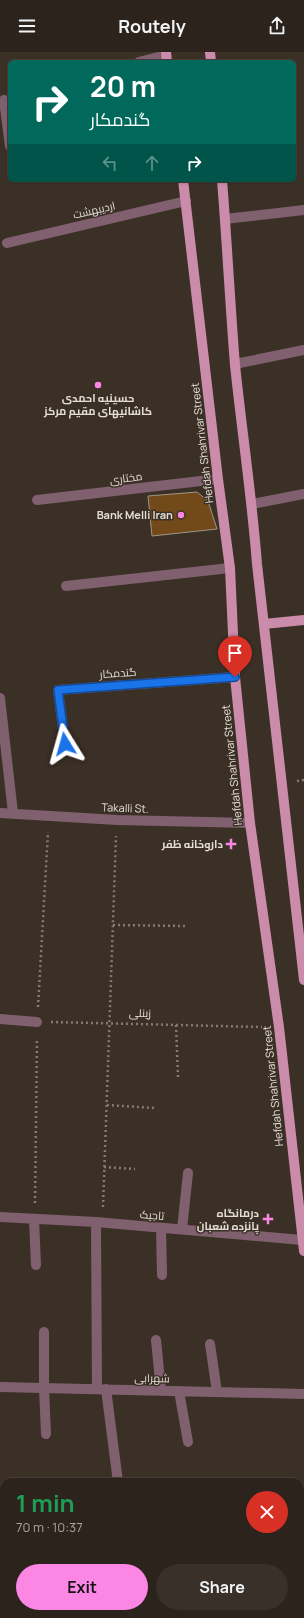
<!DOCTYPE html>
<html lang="en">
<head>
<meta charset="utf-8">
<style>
	:root { --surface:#2c241c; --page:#383029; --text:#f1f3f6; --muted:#a6a4a3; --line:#48413b; --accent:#fc86e3 }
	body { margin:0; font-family:Manrope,Cairo,sans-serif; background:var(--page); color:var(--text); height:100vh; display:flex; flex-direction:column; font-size:15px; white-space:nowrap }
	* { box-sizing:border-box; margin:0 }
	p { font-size:13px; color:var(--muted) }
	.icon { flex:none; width:22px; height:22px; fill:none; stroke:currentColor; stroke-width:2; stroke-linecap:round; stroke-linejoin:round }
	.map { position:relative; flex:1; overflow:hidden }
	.panel { position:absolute; left:0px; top:1426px; width:304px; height:140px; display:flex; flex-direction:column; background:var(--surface); border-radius:12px 12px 0 0; box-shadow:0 1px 3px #0004,0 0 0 1px var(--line) }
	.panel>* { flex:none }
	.hud { position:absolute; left:8px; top:8px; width:288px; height:122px; border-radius:6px; box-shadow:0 1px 3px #0004,0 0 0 1px var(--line); background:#00695c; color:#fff; overflow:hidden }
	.pin { position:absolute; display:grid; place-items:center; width:34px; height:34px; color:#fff; margin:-41px -17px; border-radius:50% 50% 50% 0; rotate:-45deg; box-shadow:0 0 4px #0007 }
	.pin .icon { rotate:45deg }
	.me { position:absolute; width:44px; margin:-22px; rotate:352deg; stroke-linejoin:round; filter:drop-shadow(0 0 3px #0008) }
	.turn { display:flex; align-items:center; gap:14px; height:84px; padding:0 16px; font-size:18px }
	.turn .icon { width:52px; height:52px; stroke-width:2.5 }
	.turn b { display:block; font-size:28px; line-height:34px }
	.lanes { display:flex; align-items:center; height:38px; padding:0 16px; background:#0003; justify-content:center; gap:20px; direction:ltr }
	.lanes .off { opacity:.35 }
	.round { display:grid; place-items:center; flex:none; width:42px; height:42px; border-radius:21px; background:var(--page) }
	.overview { display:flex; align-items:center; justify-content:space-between; height:68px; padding:0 16px }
	h1 { font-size:24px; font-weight:700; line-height:30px; color:#1e9e55 }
	.button { display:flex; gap:8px; margin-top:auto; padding:8px 16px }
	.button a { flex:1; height:46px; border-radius:24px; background:var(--accent); color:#111; font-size:16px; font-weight:700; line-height:46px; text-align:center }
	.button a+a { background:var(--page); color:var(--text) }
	header { display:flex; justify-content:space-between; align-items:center; height:52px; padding:0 16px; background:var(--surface); font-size:18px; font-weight:700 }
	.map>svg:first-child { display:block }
</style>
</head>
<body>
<header><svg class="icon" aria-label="menu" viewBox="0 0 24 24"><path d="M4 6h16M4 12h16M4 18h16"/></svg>Routely<svg class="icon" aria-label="share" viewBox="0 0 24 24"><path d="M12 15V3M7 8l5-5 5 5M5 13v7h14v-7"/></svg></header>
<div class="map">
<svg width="304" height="1566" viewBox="0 0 304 1566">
	<rect width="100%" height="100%" fill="#3b3026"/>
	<path fill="#724a1a" stroke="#a09487" d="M197 440 208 449 217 477 152 484 148 444Z"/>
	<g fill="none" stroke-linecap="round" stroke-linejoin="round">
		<path stroke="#837a72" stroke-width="2.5" stroke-dasharray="2 3" stroke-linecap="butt" d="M297 729 304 728
			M113 873 186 874
			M38 955 48 780
			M51 970 262 975
			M176 973 178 1025
			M107 1053 154 1056
			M104 1115 135 1117
			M35 1151 37 986
			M103 1155 116 784"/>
		<path stroke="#80606f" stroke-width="10" d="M139 10 166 3
			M4 48 10 94
			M225 167 304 158
			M7 191 186 149
			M235 312 304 298
			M37 448 218 427
			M252 452 304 442
			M66 534 230 516
			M0 646 13 761
			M65 692 58 638 235 625
			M0 761 117 768 250 771
			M0 967 37 970
			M0 1165 96 1170 302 1188
			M34 1167 36 1213
			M96 1170 97 1337
			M161 1176 162 1223
			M182 1177 188 1121
			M44 1280V1336L46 1382
			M156 1288 161 1339
			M210 1292 217 1340
			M0 1335 304 1342
			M106 1337 118 1430
			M179 1339 188 1390
			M0 1492H4
			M300 1509H304
			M8 1562V1566"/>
		<path stroke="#cb8baa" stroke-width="10" d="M166 0 167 10
			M210 0 211 10
			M183 128 218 427 230 516 235 625 250 771 279 975 304 1199
			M222 128C227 190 230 251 235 313 242 380 252 446 257 512L304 928
			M264 572 304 568"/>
	</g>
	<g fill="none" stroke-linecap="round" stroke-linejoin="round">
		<defs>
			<path id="route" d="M65 692 58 638 235 625"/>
		</defs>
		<use href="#route" stroke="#114b97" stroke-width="10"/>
		<use href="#route" stroke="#1a73e8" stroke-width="7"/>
	</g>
	<g fill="#fc86e3" stroke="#3b3026" stroke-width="1.5">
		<circle cx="98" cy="333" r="4"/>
		<circle cx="181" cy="463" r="4"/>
		<path d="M229 786h4v4h4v4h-4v4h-4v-4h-4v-4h4z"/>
		<path d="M266 1161h4v4h4v4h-4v4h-4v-4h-4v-4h4z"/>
	</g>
	<g text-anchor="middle" stroke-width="3" stroke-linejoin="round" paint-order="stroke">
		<g font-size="11" fill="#e3ddd6" stroke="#3b3026">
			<text transform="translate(94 158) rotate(-13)" y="4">اردیبهشت</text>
			<text transform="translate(202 391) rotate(-97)" y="4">Hefdah Shahrivar Street</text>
			<text transform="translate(126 426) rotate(-7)" y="4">مختاری</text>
			<text transform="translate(118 621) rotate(-4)" y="4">گندمکار</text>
			<text transform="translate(232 713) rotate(-96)" y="4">Hefdah Shahrivar Street</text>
			<text transform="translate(125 756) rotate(2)" y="4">Takalli St.</text>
			<text transform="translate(140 961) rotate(1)" y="4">زینلی</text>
			<text transform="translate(273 1034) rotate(-96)" y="4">Hefdah Shahrivar Street</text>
			<text transform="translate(152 1163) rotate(5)" y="4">تاجیک</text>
			<text transform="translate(152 1326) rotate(1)" y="4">شهرابی</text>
		</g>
		<g font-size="11" font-weight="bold" fill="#e3ddd6" stroke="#3b3026" text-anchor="end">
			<text x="98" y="350" text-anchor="middle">حسینیه احمدی<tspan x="98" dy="13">کاشانیهای مقیم مرکز</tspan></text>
			<text x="173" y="467">Bank Melli Iran</text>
			<text x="223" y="796">داروخانه ظفر</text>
			<text x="259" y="1165">درمانگاه<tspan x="259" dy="13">پانزده شعبان</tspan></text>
		</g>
	</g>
</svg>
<div class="pin" style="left:235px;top:625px;background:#d93025"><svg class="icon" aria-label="arrive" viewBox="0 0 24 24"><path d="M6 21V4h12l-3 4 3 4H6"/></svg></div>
<svg class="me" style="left:65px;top:692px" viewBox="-20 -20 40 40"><path d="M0-17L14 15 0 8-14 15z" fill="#1a73e8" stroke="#fff" stroke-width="4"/></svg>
<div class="hud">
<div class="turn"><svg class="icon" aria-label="right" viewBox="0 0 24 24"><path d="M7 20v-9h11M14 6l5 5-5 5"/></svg><div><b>20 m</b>گندمکار</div></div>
<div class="lanes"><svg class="icon off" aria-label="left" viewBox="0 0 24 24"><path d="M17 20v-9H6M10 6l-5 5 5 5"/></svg><svg class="icon off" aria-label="ahead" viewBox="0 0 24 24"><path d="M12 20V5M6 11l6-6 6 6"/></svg><svg class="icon" aria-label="right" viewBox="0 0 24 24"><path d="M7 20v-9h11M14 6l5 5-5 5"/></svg></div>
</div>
<section class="panel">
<div class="overview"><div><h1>1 min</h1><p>70 m · 10:37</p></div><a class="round" style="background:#d93025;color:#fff"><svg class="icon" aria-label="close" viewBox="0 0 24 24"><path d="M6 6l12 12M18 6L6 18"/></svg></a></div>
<div class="button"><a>Exit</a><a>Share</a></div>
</section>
</div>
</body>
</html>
